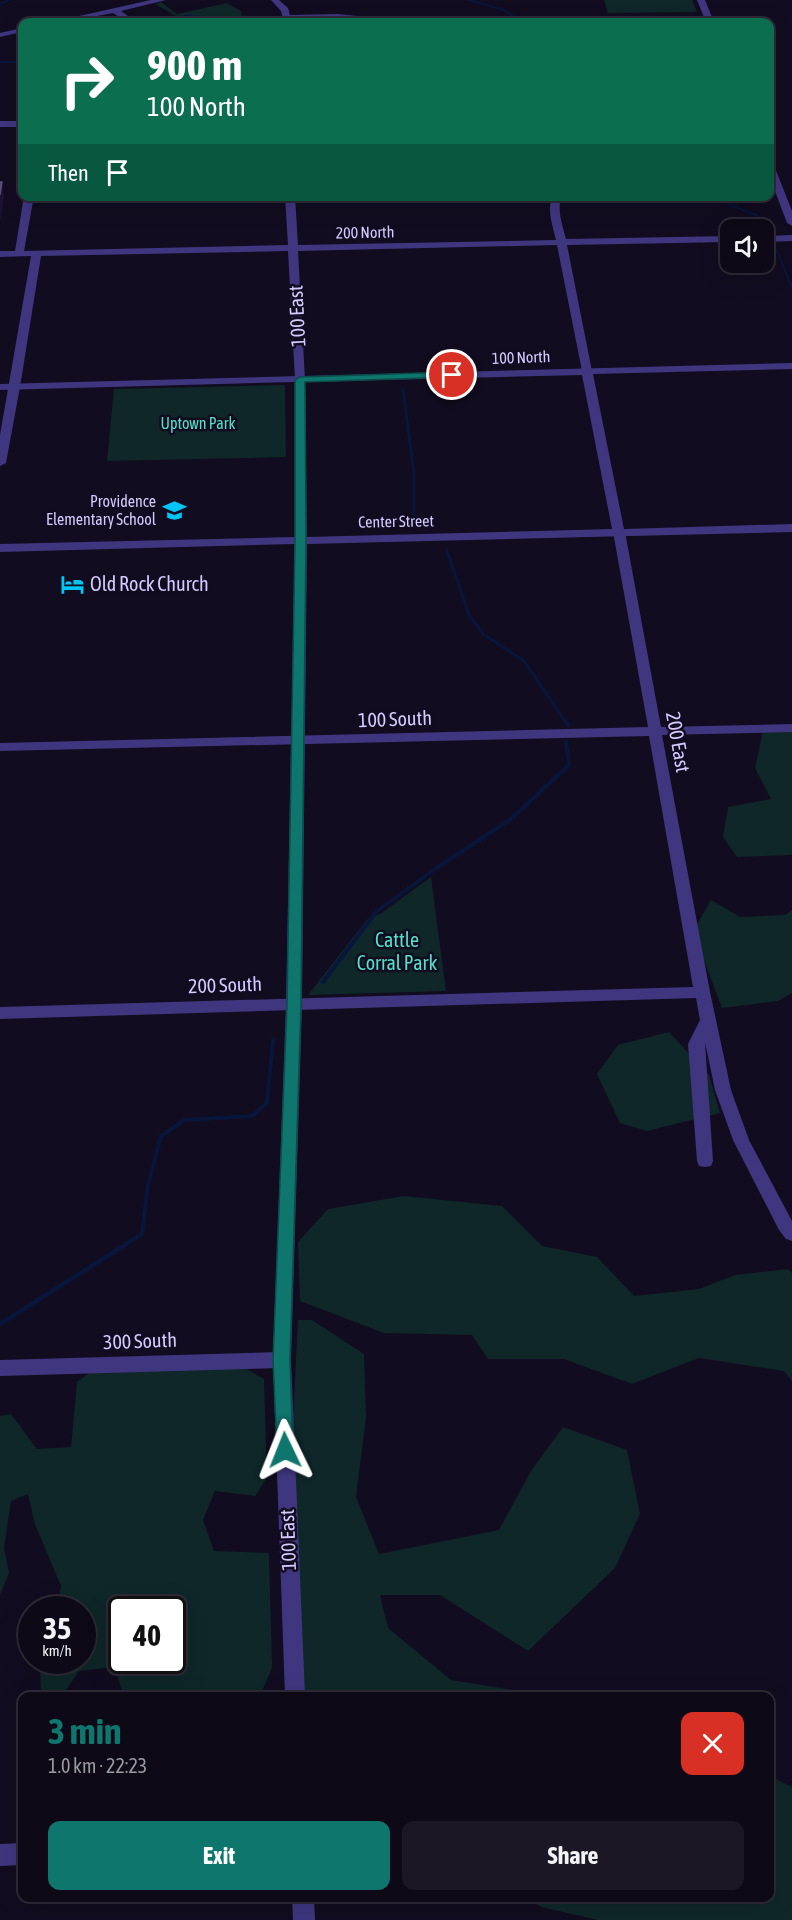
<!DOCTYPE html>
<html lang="en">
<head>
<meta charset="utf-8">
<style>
	:root { --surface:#0d0917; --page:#1b1724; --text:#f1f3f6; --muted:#9a9aa1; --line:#2d2a36; --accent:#0f766e }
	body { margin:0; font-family:"Asap Condensed",sans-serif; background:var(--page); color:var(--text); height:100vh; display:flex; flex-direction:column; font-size:22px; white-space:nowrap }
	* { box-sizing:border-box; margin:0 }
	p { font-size:20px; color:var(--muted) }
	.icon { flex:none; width:33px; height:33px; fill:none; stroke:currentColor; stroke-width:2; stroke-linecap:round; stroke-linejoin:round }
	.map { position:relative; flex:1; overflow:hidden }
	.drawer { position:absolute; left:18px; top:1692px; width:756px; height:210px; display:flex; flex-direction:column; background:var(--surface); border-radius:12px; box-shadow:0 6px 24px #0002,0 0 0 2px var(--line) }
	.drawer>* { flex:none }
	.banner { position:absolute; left:18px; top:18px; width:756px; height:183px; border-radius:12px; box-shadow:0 6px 24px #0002,0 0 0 2px var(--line); background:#0b6e4f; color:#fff; overflow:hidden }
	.controls { position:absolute; left:720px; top:219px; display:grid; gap:12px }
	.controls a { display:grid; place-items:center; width:54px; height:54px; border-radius:12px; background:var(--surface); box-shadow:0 6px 24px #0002,0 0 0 2px var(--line); font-size:30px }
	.speed { position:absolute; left:18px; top:1596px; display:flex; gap:12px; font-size:30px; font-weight:700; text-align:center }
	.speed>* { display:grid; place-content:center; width:78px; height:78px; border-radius:50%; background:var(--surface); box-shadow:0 6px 24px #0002,0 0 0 2px var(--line); line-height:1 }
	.speed small { font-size:15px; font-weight:400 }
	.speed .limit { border:3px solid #111; border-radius:9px; background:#fff; color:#111 }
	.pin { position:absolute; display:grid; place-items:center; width:51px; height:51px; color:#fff; margin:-26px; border:3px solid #fff; border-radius:50%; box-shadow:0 2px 6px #0007 }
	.me { position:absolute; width:66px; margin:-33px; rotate:358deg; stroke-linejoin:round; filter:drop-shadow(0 0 4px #0008) }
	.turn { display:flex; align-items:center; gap:21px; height:126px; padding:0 30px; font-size:27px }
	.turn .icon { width:78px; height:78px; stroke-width:2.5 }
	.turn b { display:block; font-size:42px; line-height:51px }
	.then { display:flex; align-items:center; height:57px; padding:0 30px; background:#0003; gap:12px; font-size:22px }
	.round { display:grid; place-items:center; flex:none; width:63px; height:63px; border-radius:12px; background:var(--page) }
	.headline { display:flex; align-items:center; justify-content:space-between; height:102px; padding:0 30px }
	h1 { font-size:36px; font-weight:700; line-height:45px; color:var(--accent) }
	.cta { display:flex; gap:12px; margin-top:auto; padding:12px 30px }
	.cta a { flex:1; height:69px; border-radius:12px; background:var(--accent); color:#fff; font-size:24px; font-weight:700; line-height:69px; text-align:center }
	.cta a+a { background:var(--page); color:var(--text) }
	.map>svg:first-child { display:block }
</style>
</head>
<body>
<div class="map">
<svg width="792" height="1920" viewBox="0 0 792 1920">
	<rect width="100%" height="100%" fill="#110c1f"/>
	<path fill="#0f2729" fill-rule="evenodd" d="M604 0H692L697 12 608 13Z
		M161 2 177 14 227 3 241 11 242 17 281 16V18L242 19V22H186L155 4Z
		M285 385 286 457 107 461 114 389Z
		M763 731H792V855L737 857 723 837 728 807 771 799 755 768Z
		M431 877 446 991 308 995 369 917 380 914Z
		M711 900 740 917 785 915 792 910V993L778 1001 722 1008 693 931Z
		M669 1032 709 1075 720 1113 647 1131 620 1123 597 1074 618 1045Z
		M404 1196 502 1206 542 1246 597 1257 634 1296 699 1289 735 1275 788 1269 792 1273V1381L784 1371 699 1358 632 1384 564 1359H488L472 1335 384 1333 300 1301 298 1242 328 1209Z
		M298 1320H312L364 1354 366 1418 356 1497 379 1554 499 1530 531 1471 563 1427 627 1450 640 1514 615 1568 528 1651 440 1595H380L388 1628 451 1680 550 1696H296L292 1683 286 1561Z
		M241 1366 264 1379 267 1478 255 1496 215 1491 203 1520 214 1551 269 1553 272 1668 260 1696H124L114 1667 79 1671 62 1696H41L40 1661 82 1660V1610L57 1609 61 1586 35 1524 28 1494 11 1501 4 1548 9 1573 0 1595V1416L11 1414 37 1449 71 1447 77 1382 96 1368ZM122 1610H172V1660H122Z
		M770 1776 792 1787V1920H598L541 1907 529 1898H770Z"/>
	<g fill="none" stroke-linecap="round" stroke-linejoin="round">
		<path stroke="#08163c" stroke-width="2" d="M469 0 504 10 521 22
			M0 4 9 0
			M185 16 236 19
			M0 62H22
			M727 196 730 205 756 215 770 224 772 232
			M773 242 792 287"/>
		<path stroke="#08163c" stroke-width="3" d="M403 389 414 474V523
			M447 551 469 615 483 634 524 661 565 721"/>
		<path stroke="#08163c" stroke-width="4" d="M564 719 568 725
			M323 982 376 912 435 869 511 819 569 765 566 742
			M126 1244 142 1234 148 1185 161 1136 184 1120 252 1116 267 1103 273 1040"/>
		<path stroke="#08163c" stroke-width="4.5" d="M0 1324 128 1243"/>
		<path fill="#40367f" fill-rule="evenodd" d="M151 0H166L121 11 136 22H127L113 13 65 22H52Z
			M271 0H279L288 8 290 15 338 14 395 20 399 22H377L338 18 291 19 292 22H284L281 11Z
			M427 20H456L460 22H423Z
			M22 28V32L0 37V33Z
			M0 121H22V127H0Z
			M24 196H34L24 251 288 245 285 196H295L298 245 556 240C553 227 546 209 553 196H562C556 208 563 227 566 239L730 236V242L567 245 592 371 587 374 582 371 557 245 298 251 305 380 300 383 295 380 288 251 41 256 20 387 6 463 0 466V435L31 256 0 257V251H15Z
			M792 235V241L764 242V236Z
			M619 528 625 532 661 727 792 724V732L662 735 710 992 731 1090 749 1140 792 1221V1241L786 1239 779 1230 733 1140 715 1090 705 1042 713 1161 711 1166 705 1167 699 1166 697 1161 688 1044 700 1020 696 998 0 1019V1007L693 987 649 736 0 751V743L648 727 613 532Z
			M282 1352 288 1355 291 1360 288 1365 282 1368 0 1376V1360Z
			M22 1843V1865L0 1866V1844Z"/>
		<path fill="#40367f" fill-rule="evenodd" d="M697 0H705L714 22H706Z
			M770 165 775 168 792 211V226L787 223 770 178Z
			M792 363V369L593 374 624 529 792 524V532L307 544 302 1004 291 1360 305 1696H285L273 1360 286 1004 295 544 0 552V544L295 537V382L0 390V384ZM582 375 612 529 307 537 305 382Z
			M292 1898H314L315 1920H293Z"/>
	</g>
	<path fill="#1c1333" d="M2 182 4 197 0 223V195Z"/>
	<path fill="#423660" stroke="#594d79" stroke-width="1.5" d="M0 182H2L0 195Z"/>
	<path fill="#0f766e" stroke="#0a4d48" stroke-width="1.5" d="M452 372 456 375 455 377 305 382 306 540 301 1004 290 1360 293 1450 291 1455 285 1457 279 1455 277 1450 273 1360 287 1004 295 540V380L300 377Z"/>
	<defs>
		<symbol id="school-bare" viewBox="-9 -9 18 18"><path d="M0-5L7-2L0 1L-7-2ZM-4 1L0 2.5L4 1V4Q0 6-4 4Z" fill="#00c5f5" stroke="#110c1f" stroke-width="2.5" paint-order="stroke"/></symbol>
		<symbol id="hotel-bare" viewBox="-9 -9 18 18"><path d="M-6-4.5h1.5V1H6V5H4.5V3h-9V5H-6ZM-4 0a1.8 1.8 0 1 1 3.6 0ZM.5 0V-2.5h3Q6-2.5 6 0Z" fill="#00c5f5" stroke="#110c1f" stroke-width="2.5" paint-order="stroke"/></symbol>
	</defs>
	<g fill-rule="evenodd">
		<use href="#school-bare" x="158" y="494" width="33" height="33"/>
		<use href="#hotel-bare" x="56" y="568" width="33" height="33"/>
	</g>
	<g text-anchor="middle" stroke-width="5" stroke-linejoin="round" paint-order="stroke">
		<g font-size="16" fill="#d5caff" stroke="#110c1f">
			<text transform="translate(365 232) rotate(-1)" y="6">200 North</text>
			<text transform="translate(521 357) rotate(-2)" y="6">100 North</text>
			<text transform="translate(396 521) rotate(-1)" y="6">Center Street</text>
		</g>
		<g font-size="16" fill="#55e0ca" stroke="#110c1f">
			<text x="198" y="429">Uptown Park</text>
		</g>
		<g font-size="16" fill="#d5caff" stroke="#110c1f" text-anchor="end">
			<text x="156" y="507">Providence<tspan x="156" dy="18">Elementary School</tspan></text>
		</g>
		<g font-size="20" fill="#d5caff" stroke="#110c1f">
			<text transform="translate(297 316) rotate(-93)" y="7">100 East</text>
			<text transform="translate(395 719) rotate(-2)" y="7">100 South</text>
			<text transform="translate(678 742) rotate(80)" y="7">200 East</text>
			<text transform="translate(225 985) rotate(-2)" y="7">200 South</text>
			<text transform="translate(140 1341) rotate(-2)" y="7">300 South</text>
			<text transform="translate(288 1540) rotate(-92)" y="7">100 East</text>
		</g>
		<g font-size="20" fill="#d5caff" stroke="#110c1f" text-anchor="start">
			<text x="90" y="591">Old Rock Church</text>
		</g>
		<g font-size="20" fill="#55e0ca" stroke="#110c1f">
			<text x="397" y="947">Cattle<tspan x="397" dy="23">Corral Park</tspan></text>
		</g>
	</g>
</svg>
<div class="controls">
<a><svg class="icon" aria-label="sound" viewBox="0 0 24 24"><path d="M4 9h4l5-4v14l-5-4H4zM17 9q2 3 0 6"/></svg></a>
</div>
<div class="speed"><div>35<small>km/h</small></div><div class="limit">40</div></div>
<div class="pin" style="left:452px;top:375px;background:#d93025"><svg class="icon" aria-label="arrive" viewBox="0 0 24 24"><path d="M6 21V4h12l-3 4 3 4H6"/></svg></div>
<svg class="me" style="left:285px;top:1450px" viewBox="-20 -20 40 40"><path d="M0-17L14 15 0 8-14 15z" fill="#0f766e" stroke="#fff" stroke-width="4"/></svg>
<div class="banner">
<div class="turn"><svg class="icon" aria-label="right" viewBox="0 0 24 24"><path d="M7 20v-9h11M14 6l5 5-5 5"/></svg><div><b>900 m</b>100 North</div></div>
<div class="then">Then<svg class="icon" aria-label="arrive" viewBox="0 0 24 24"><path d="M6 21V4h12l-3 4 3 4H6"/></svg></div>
</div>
<section class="drawer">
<div class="headline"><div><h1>3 min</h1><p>1.0 km · 22:23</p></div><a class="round" style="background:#d93025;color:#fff"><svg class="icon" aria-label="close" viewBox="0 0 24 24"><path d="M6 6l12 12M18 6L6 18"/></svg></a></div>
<div class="cta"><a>Exit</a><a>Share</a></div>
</section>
</div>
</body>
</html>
